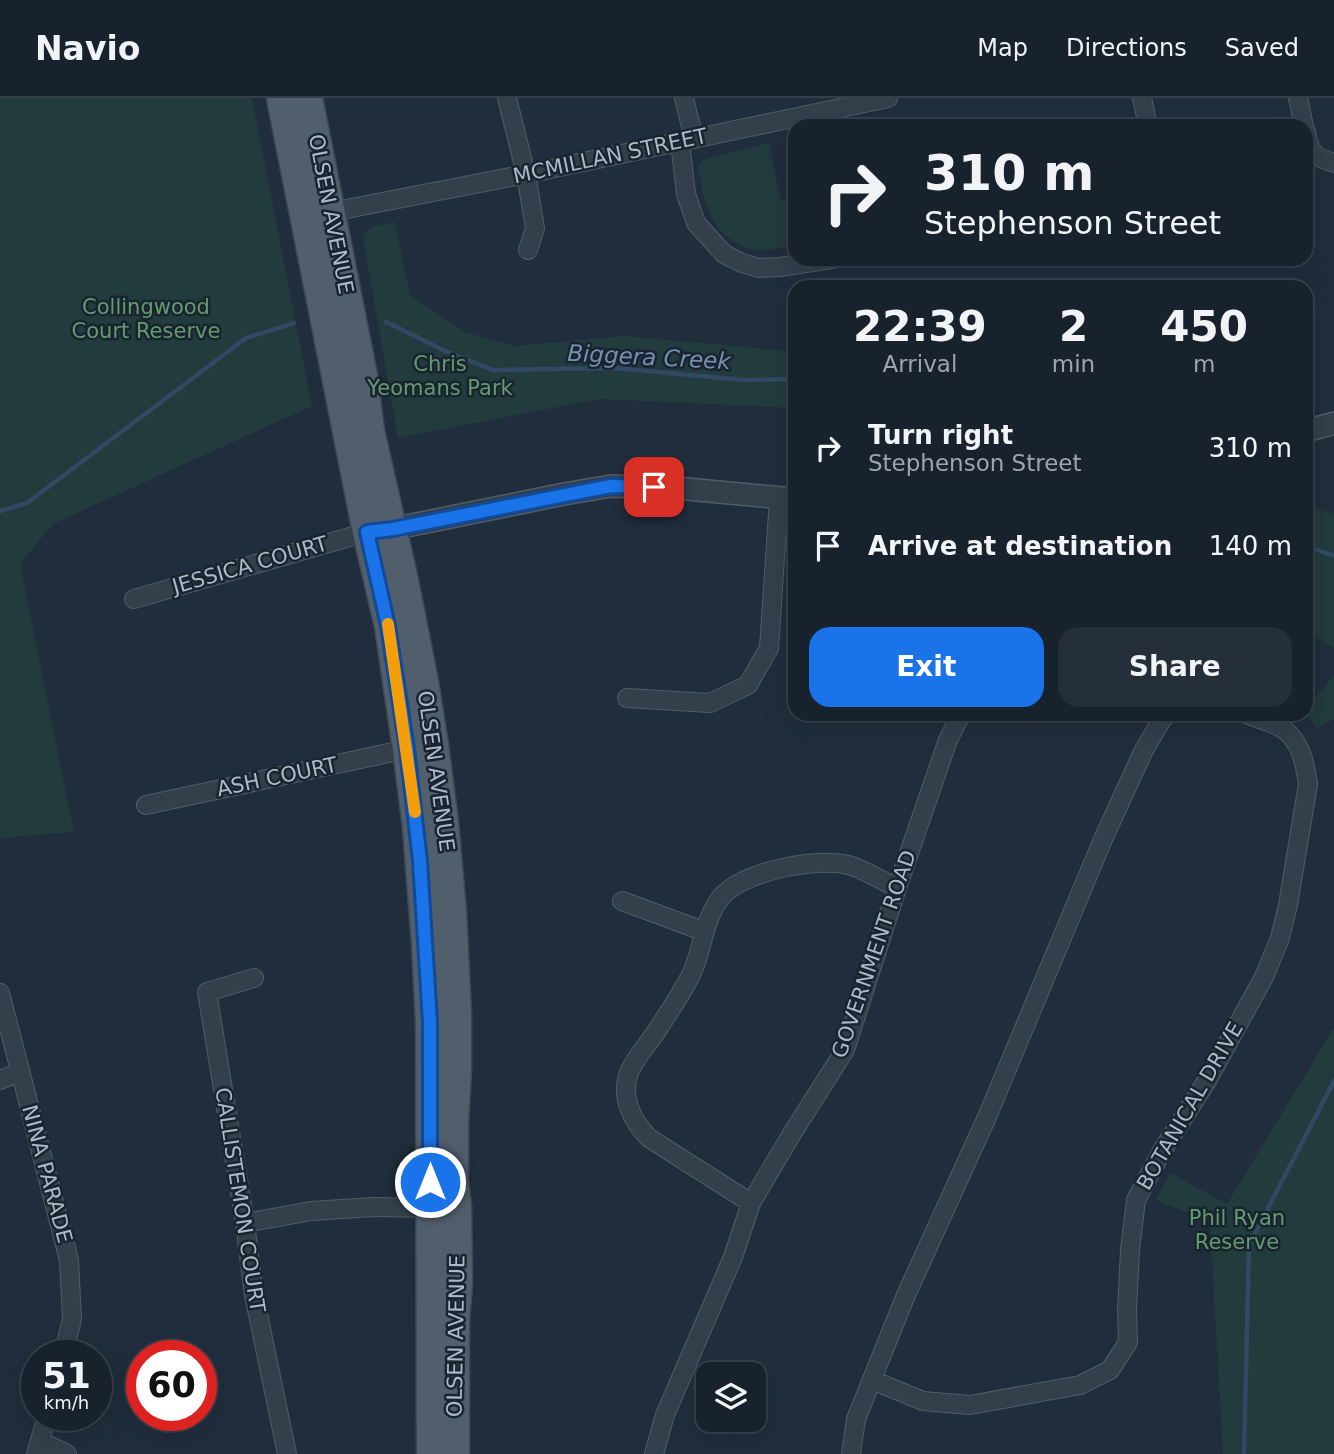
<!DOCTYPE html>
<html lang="en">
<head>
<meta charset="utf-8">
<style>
	:root { --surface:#18222d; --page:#252f39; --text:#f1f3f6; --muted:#9fa4aa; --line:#363f49; --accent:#1a73e8 }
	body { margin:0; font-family:"DejaVu Sans",sans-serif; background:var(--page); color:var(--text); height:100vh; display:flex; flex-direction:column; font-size:26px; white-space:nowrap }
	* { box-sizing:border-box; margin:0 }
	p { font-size:23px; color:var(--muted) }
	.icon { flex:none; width:38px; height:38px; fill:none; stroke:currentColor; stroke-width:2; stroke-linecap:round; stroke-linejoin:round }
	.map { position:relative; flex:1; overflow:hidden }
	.panel { position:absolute; left:788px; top:182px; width:525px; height:441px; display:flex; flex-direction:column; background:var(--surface); border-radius:21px; box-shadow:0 7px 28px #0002,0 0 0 2px var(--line) }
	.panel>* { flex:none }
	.top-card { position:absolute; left:788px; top:21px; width:525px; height:147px; border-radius:21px; box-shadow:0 7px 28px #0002,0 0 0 2px var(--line); background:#18222d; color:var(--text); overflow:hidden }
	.buttons { position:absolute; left:696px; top:1264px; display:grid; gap:14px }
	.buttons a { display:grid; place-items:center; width:70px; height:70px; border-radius:14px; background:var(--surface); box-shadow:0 7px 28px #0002,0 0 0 2px var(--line); font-size:35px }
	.speed { position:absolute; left:21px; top:1242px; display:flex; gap:14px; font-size:35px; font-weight:700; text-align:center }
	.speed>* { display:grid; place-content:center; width:91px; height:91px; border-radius:50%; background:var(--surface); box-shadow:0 7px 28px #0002,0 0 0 2px var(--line); line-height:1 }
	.speed small { font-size:18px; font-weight:400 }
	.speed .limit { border:10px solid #d22; background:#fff; color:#111 }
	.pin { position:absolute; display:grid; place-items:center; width:60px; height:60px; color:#fff; margin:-30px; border-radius:14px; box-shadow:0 4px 10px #0006 }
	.me { position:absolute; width:77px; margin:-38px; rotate:0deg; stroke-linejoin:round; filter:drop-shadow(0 0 5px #0008) }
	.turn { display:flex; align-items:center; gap:24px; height:147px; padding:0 21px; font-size:32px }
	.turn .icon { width:91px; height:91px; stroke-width:2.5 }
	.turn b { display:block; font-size:49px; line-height:60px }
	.eta { display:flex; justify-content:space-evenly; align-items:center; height:119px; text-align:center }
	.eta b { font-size:42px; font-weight:700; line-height:49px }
	.button { display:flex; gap:14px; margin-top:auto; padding:14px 21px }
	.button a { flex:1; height:80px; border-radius:21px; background:var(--accent); color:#fff; font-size:28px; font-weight:700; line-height:80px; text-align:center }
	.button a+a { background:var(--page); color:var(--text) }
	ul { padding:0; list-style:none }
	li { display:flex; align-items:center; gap:21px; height:98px; padding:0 21px }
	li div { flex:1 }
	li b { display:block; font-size:26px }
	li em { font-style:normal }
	header { display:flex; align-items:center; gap:42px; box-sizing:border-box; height:98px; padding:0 35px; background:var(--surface); border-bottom:2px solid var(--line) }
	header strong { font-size:33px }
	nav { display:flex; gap:38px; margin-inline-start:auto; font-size:24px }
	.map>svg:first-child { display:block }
</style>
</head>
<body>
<header>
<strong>Navio</strong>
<nav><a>Map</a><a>Directions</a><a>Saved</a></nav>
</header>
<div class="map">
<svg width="1334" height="1356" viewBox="0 0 1334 1356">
	<rect width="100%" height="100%" fill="#202d3c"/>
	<path fill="#223b3c" d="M0 0H252L312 308 53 426 20 466 74 734 12 739 0 741Z
		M769 45 781 103 794 100V147C782 149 769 153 756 152 734 149 716 132 708 111 702 98 701 82 698 68L702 63 708 60Z
		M395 124 410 197 465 234 515 248 625 238 787 253 794 252V310L599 301 398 340 363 140C367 126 382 127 395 124Z
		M878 179 883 189 811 188Z
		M1306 395 1318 412 1334 415V550L1306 534Z
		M1334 577V621L1317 630 1305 616 1306 611Z
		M1334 929V1356H1223L1210 1124 1156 1102 1170 1075 1227 1106Z"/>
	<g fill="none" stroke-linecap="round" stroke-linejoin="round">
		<path stroke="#324965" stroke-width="4.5" d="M386 224 443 252 493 272 614 270 744 282 794 281
			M0 413 27 405 246 240 294 225
			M1306 448 1334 458
			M1244 1356 1249 1147 1334 983"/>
		<defs>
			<path id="minor" d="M507 0 526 76 535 130 528 152
				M684 0 694 41
				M1142 0 1148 28
				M1298 0 1304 28
				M1306 34C1310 55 1314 59 1334 65
				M680 44 686 96 696 125 724 156 742 165 759 170 780 169 832 161
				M331 114 526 76 888 0
				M134 501 367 434 377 433
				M627 600 710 605 748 587 769 550 779 400
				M146 707 407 651
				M622 803 703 833
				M254 880 207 894 245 1125 254 1197 287 1356
				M0 895 69 1162 72 1221 63 1258
				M0 982 20 974
				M751 1105 649 1040C632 1023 619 997 630 972 636 960 646 948 654 937 667 917 680 898 691 877 703 852 703 821 722 798 745 773 816 759 848 767 864 771 882 783 897 790
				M245 1125 311 1113 374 1109 440 1110
				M872 1282 923 1303 970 1307 1080 1287 1110 1272 1128 1244 1127 1212 1130 1152 1136 1102 1162 1053 1208 981 1264 879 1280 840 1288 807 1308 686C1305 666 1301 643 1283 631 1272 624 1258 621 1246 616
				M40 1343 67 1356
				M36 1356 47 1318
				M654 1356 665 1317 733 1159 751 1105 793 1034 845 952 897 790 948 642 961 616
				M851 1356 856 1321 906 1197 987 1019 1104 739 1143 654 1162 621 1168 616"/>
			<path id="tertiary" d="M1306 333 1334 325
				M392 431 564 396 611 388 676 390 794 401"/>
			<path id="primary" d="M281 0 367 434 389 528 407 651 417 729 426 845 430 924 431 1356
				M308 0 363 278 370 333 404 483 424 584 434 647 444 724 452 815 457 917V972L454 1023V1082L457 1109 458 1185 455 1222V1356"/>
		</defs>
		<use href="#minor" stroke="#515c69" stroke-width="20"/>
		<use href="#tertiary" stroke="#515c69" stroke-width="24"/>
		<use href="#primary" stroke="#3d4855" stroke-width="31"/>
		<use href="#minor" stroke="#343f4c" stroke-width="18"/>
		<use href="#tertiary" stroke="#343f4c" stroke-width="21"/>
		<use href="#primary" stroke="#515e6c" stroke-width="28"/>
	</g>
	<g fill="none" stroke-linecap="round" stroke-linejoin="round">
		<defs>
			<path id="route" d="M430 1084V924L420 763 407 651 388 528 367 434 393 431 611 388 654 389"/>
		</defs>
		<use href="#route" stroke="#114b97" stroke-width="18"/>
		<use href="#route" stroke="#1a73e8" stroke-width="12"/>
		<path stroke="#f59e0b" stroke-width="12" d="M388 526 415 714"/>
	</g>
	<g text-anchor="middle" stroke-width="5" stroke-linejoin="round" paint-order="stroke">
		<g font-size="21" fill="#aeb9c8" stroke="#192430">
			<text transform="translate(610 58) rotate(-12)" y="7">MCMILLAN STREET</text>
			<text transform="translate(331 116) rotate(79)" y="7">OLSEN AVENUE</text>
			<text transform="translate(250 467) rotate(-16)" y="7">JESSICA COURT</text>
			<text transform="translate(436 673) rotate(82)" y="7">OLSEN AVENUE</text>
			<text transform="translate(277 679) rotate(-12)" y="7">ASH COURT</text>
			<text transform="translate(874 856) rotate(-71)" y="7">GOVERNMENT ROAD</text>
			<text transform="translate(1190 1008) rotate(-60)" y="7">BOTANICAL DRIVE</text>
			<text transform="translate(47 1076) rotate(75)" y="7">NINA PARADE</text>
			<text transform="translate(240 1102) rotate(81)" y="7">CALLISTEMON COURT</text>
			<text transform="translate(456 1238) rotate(-89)" y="7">OLSEN AVENUE</text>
		</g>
		<g font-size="21" fill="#649b6e" stroke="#192430">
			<text x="146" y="216">Collingwood<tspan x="146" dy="24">Court Reserve</tspan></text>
			<text x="440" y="273">Chris<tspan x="440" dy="24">Yeomans Park</tspan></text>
			<text x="1237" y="1127">Phil Ryan<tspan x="1237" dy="24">Reserve</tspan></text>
		</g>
		<g font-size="23" font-style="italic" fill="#7491b2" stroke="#192430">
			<text transform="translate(649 259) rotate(3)" y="8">Biggera Creek</text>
		</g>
	</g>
</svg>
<div class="buttons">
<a><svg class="icon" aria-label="layers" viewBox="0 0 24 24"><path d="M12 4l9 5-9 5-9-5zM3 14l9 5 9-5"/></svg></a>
</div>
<div class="speed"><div>51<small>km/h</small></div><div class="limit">60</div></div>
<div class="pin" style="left:654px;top:389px;background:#d93025"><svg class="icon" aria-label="arrive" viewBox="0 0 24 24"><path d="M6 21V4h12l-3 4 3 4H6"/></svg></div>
<svg class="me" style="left:430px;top:1084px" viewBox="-20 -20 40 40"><circle r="17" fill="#1a73e8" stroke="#fff" stroke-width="3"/><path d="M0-11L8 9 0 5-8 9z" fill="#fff"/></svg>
<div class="top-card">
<div class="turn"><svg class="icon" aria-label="right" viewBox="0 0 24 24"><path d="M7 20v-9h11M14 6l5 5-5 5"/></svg><div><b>310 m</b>Stephenson Street</div></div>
</div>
<section class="panel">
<div class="eta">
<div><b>22:39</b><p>Arrival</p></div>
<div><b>2</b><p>min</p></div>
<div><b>450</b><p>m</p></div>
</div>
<ul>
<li><svg class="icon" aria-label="right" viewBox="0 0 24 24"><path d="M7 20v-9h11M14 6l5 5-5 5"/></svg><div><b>Turn right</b><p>Stephenson Street</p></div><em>310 m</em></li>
<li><svg class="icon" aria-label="arrive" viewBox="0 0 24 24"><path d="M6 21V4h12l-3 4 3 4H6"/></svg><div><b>Arrive at destination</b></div><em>140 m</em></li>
</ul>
<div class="button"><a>Exit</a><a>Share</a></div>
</section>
</div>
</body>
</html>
